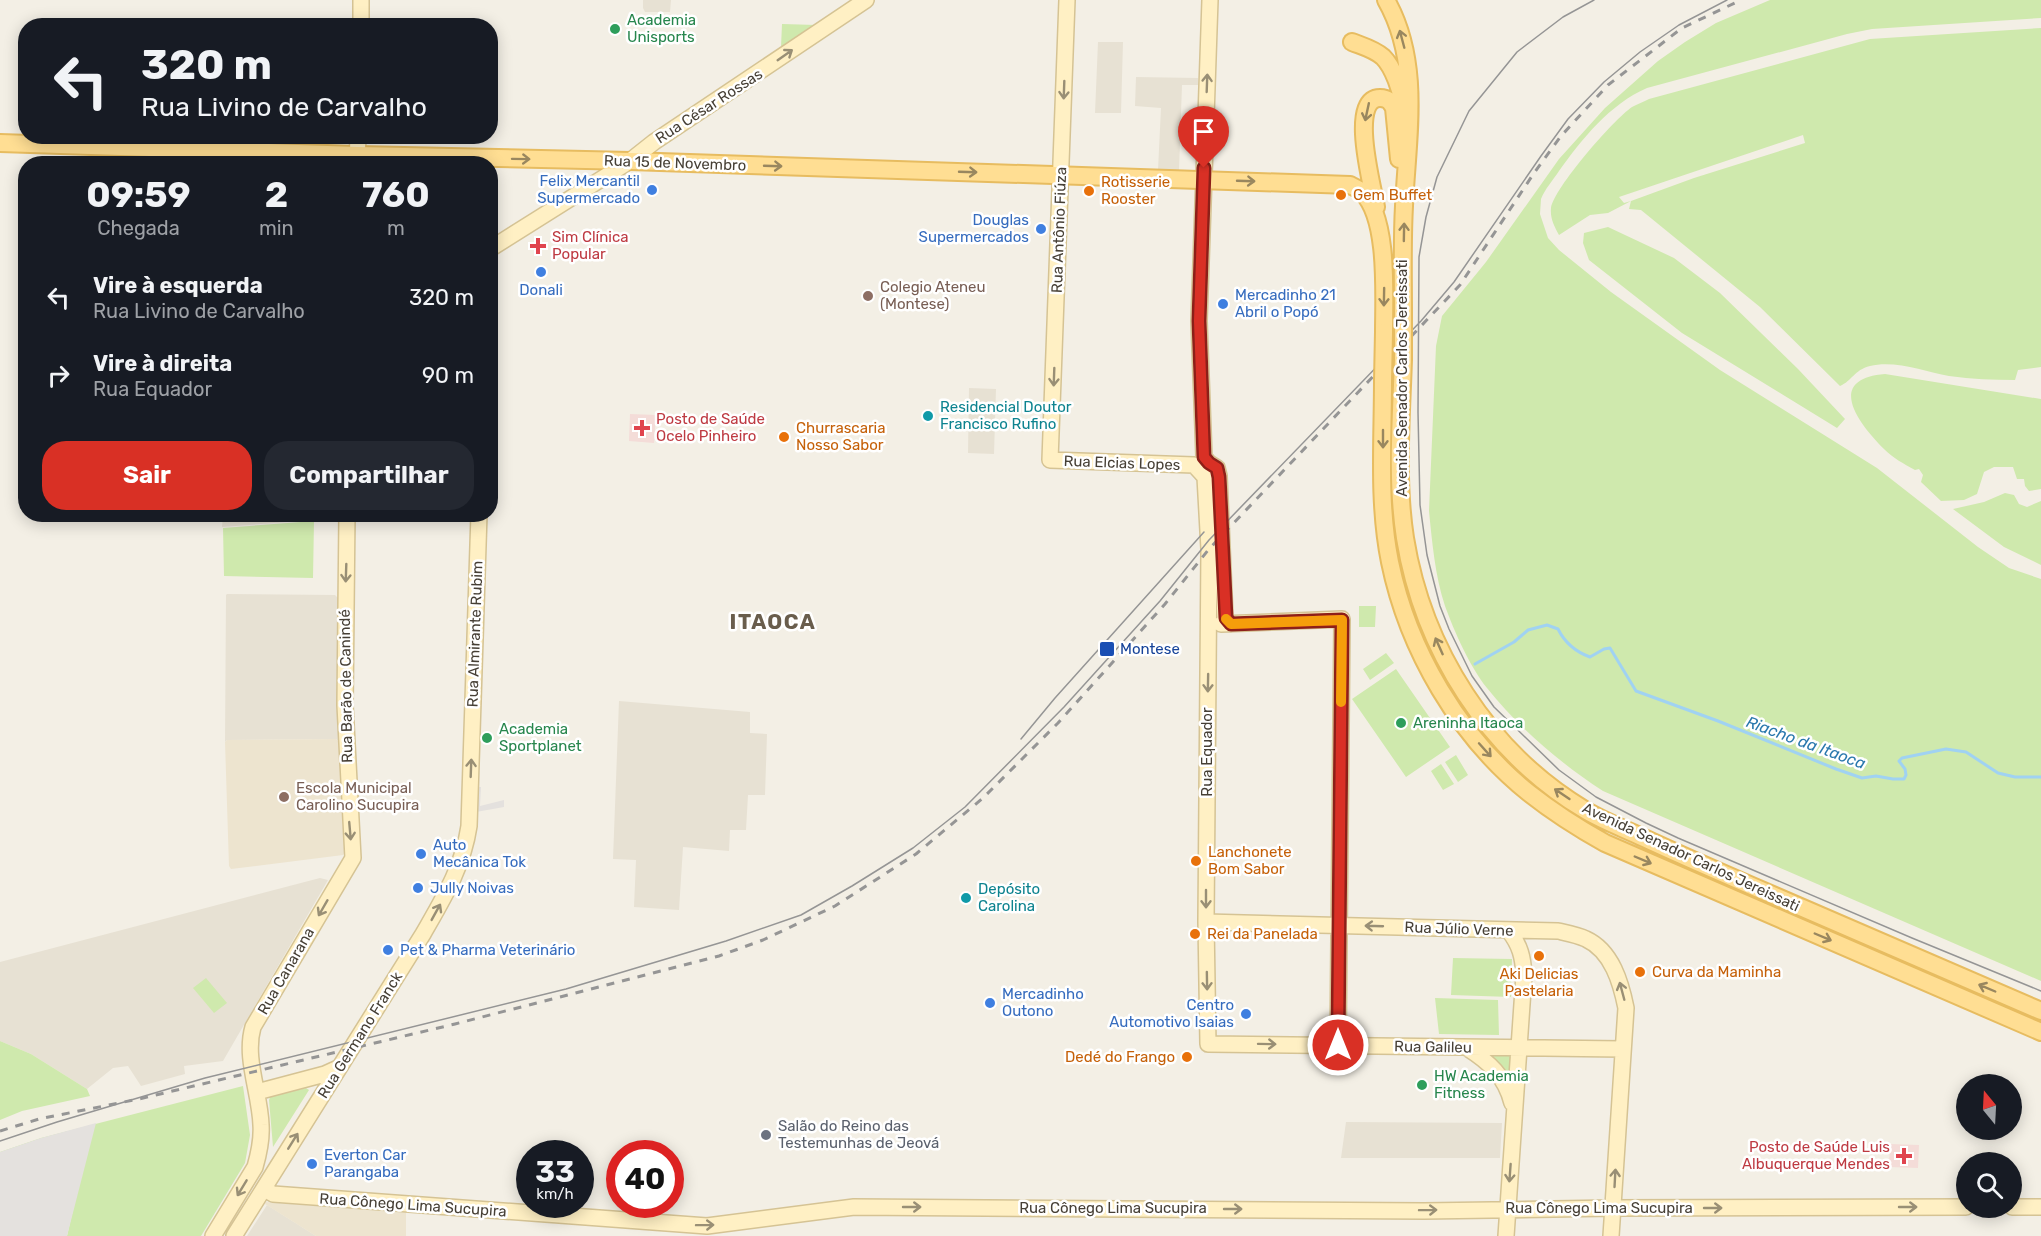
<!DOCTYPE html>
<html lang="pt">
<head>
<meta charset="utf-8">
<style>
	:root { --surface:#171b24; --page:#242831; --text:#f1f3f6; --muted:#9ea1a6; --accent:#d93025 }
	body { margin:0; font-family:Rubik,sans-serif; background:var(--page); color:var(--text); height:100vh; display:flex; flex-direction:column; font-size:22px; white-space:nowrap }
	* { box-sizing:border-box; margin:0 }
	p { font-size:20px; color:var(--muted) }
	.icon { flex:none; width:33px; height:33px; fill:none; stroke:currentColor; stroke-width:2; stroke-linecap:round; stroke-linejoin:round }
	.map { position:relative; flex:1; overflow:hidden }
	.drawer { position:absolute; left:18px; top:156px; width:480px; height:366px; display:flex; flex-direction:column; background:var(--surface); border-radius:24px; box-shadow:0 3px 15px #0003 }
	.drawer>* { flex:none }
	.banner { position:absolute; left:18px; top:18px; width:480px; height:126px; border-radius:24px; box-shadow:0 3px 15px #0003; background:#171b24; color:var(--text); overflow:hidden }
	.needle { width:39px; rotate:342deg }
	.tools { position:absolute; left:1956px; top:1074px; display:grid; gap:12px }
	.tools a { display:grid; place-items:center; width:66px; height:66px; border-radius:50%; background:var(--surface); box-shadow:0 3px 15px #0003; font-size:30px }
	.speed { position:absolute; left:516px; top:1140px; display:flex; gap:12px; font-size:30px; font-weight:700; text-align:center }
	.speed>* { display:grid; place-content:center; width:78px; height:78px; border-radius:50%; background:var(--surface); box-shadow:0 3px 15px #0003; line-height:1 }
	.speed small { font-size:15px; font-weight:400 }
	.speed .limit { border:9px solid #d22; background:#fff; color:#111 }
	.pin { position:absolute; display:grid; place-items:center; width:51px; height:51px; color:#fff; margin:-62px -26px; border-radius:50% 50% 50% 0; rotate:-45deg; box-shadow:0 0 6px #0007 }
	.pin .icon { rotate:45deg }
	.me { position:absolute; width:66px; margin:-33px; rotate:0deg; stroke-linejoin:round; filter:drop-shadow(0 0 4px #0008) }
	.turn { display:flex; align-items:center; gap:21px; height:126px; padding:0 24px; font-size:27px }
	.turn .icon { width:78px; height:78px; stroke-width:2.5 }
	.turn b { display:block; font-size:42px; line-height:51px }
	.eta { display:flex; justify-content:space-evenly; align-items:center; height:102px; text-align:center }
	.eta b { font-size:36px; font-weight:700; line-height:42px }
	.button { display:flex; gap:12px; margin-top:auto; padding:12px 24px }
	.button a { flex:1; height:69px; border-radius:24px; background:var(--accent); color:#fff; font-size:24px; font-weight:700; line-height:69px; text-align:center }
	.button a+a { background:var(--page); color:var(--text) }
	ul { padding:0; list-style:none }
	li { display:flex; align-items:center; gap:18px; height:78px; padding:0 24px }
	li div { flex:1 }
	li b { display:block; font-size:22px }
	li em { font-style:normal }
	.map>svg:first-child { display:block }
</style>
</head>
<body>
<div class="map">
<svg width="2041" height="1236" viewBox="0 0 2041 1236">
	<rect width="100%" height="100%" fill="#f3efe5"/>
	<path fill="#e7e1d3" d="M643 0H671L670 12H645L643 8Z
		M1098 42H1123L1121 113H1095Z
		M1136 77 1198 78V85H1182L1179 170H1158L1161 108 1135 106Z
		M969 388 996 389 994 454 968 453Z
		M223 515H341V518L222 527Z
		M227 594 335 595 338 598 339 742 336 739 227 740 225 742 226 595Z
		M619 701 750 712V733L767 734 765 795H748L746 830H730L729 851 683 847 679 910 634 907 636 860 613 859Z
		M320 878 328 880 223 1061 184 1066 185 1074 141 1086 128 1066 113 1068 87 1089 31 1054 0 1041V962Z
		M1346 1122 1502 1123 1500 1158H1341Z
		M267 1205 316 1236H247Z"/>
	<path fill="#ede4cf" d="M336 739 339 742 345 852 343 855 231 869 229 866 225 742 227 740Z
		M266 1202 406 1213V1236H316L265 1204Z"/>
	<path fill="#f4dcd8" d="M630 414 656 415 654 443 629 441Z
		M1890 1144 1919 1145 1918 1168 1889 1167Z"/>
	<path fill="#cfe9ad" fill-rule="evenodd" d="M1770 0H2041V18L1872 29 1847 34 1647 88C1610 104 1582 139 1559 171 1553 180 1545 189 1541 199L1540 214 1548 238 1559 250 1611 292 1720 370 1877 468 1978 547 2009 568 2041 579V981L1603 791C1560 763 1519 728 1487 688 1470 667 1454 631 1445 606 1435 576 1432 541 1429 511L1436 346 1442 316 1486 262 1559 159 1605 108 1658 61 1685 42 1716 23Z
		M782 24 817 25 781 47Z
		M2041 28V367L2018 370 2015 380C1993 380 1972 379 1949 376 1925 372 1896 360 1870 366 1854 370 1852 381 1840 386L1760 307 1641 210 1629 209 1631 201 1608 213 1590 215 1559 235C1554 226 1550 218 1551 208 1554 188 1614 119 1632 107 1637 104 1644 102 1649 99L1870 39ZM1803 135 1805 143 1694 178 1631 201 1624 203 1619 197Z
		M1608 227 1674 258 1720 293 1798 369 1845 419 1837 428 1682 333 1589 260 1583 243 1584 233Z
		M1885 374 2041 399V489L2029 491 2025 486 2024 479H2017L2013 467H1994L1984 472 1977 494 1964 500 1941 501 1921 482 1923 475 1919 469 1915 470C1904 464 1893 458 1884 449 1859 424 1824 379 1885 374Z
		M2005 493 2014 495 2019 504 2027 507 2041 501V565L2004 547 1953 509 1984 502Z
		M314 521 313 578 224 576 223 528Z
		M1359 606H1376L1375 627H1359Z
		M1386 653 1394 663 1370 680 1363 669Z
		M1396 669 1450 747 1406 777 1352 699Z
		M1456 755 1468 775 1458 782 1445 762Z
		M1441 764 1454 784 1443 790 1431 771Z
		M1453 958 1512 959 1511 997 1451 995Z
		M206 978 227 1003 214 1013 193 988Z
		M1435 998 1498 1000 1499 1035 1439 1034Z
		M0 1041 31 1054 87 1089 90 1096 22 1111 0 1120Z
		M1482 1051 1513 1052 1510 1083Z
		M243 1086 250 1135 245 1163 201 1236H67L75 1201 0 1152 41 1138Z
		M306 1088 309 1090 273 1147 269 1100 270 1097Z"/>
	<path fill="#e4e1de" d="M476 787H481L480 806 504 800V807L476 812Z
		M96 1123 67 1236H0V1152L41 1138Z"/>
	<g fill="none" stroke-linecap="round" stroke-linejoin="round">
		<path stroke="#a0d2f2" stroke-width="3" d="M1475 664 1514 642 1528 630 1547 625 1558 629C1565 643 1576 652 1590 657L1604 649 1610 648 1636 691 1718 721 1836 769 1862 778 1876 776 1893 779H1904L1906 775 1905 769 1899 761 1902 758 1946 749 1966 752 1998 773 2015 777H2041"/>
		<defs>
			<path id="secondary" d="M1067 0 1050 460 1194 465
				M1210 0 1199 321 1204 457 1209 463 1217 468 1219 476 1225 618 1231 624
				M361 26V0
				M357 164 358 136
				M490 249 630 161 654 142 866 0
				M1194 465 1205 477 1209 549 1206 922 1208 1044 1622 1049
				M1221 624 1342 619 1338 1045
				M1206 922 1558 931C1567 933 1578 935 1586 939 1612 951 1621 983 1626 1008L1611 1236
				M1467 1048C1489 1062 1505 1076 1512 1103
				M257 1092 325 1074 338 1068
				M264 1189 273 1194 707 1226 854 1207 1424 1211 1613 1208 1966 1207
				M2012 1207H2041
				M213 1236 255 1167C259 1153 262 1139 261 1125 260 1093 244 1058 253 1027L353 858 345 705 347 514
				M234 1236 423 934C443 899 463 867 469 826L479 514
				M1506 1236 1524 975C1523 957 1520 945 1509 931"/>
			<path id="primary" d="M1386 0C1422 63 1407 138 1404 206 1402 241 1403 277 1403 312
				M1352 42C1362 46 1374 49 1383 57 1394 68 1401 91 1404 106
				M0 143 357 155 630 161 1350 185C1354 187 1359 189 1362 192 1389 218 1384 296 1384 332
				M1376 207C1373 188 1348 98 1380 98 1388 98 1391 102 1394 108L1399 159
				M1403 360C1401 419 1396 480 1405 538 1423 649 1488 752 1585 810 1603 821 1625 829 1644 838 1687 858 1731 877 1775 896 1863 934 1952 972 2041 1011
				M1383 381C1383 441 1378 503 1390 562 1408 650 1459 737 1529 793 1553 812 1578 828 1605 843L2041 1032"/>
		</defs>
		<use href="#secondary" stroke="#d5c394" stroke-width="18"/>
		<use href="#primary" stroke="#e7bc60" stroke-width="20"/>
		<use href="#secondary" stroke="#fff0c4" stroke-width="15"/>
		<use href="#primary" stroke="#ffde93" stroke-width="16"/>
		<path stroke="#959595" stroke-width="1.5" d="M1594 0 1563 17 1517 52 1469 111 1437 177 1426 217 1419 257 1418 412 1420 505 1427 555 1440 606 1449 629 1472 676 1494 707 1559 770 1596 797 1646 823 1678 838 1912 938 2041 991
			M1021 739 1055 698 1204 532
			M0 1141 57 1122 205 1078 566 989 726 941 801 915 852 886 913 848 965 807 1064 707 1160 601 1209 540 1421 321 1454 282 1541 156 1568 119 1604 82 1640 52 1679 25 1727 0"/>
		<path stroke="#959595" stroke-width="3" stroke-dasharray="8 8" stroke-linecap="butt" d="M0 1131 39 1119 139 1099 455 1024 719 956 763 940 835 906 916 854 983 798 1058 723 1165 604 1209 549 1460 285 1534 173 1561 136 1608 85 1682 28 1741 0"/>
		<defs>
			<path id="primary-bridge" d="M1403 312V360
				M1383 381 1384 332"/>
		</defs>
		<use href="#primary-bridge" stroke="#e7bc60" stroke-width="20" stroke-linecap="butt"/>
		<use href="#primary-bridge" stroke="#ffde93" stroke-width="16"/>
	</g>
	<defs><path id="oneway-shaft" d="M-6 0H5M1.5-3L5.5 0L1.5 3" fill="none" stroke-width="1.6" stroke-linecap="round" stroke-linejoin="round" transform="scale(1.5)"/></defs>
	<g stroke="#99875f">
		<use href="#oneway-shaft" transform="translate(1402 39) rotate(-105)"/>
		<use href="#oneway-shaft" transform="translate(1367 112) rotate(102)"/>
		<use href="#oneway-shaft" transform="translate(521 159) rotate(1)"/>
		<use href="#oneway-shaft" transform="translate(773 166) rotate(2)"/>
		<use href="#oneway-shaft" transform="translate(968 172) rotate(2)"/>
		<use href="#oneway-shaft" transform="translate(1246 181) rotate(2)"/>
		<use href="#oneway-shaft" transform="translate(1404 232) rotate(-89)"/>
		<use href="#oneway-shaft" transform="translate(1384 297) rotate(91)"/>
		<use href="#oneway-shaft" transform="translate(1383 439) rotate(90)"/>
		<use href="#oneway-shaft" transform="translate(1439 646) rotate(-114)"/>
		<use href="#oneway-shaft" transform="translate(1485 750) rotate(48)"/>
		<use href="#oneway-shaft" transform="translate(1562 794) rotate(-146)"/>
		<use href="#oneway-shaft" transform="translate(1643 860) rotate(23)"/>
		<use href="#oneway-shaft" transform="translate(1823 937) rotate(23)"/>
		<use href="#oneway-shaft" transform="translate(1987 988) rotate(-157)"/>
	</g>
	<g stroke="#998f75">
		<use href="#oneway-shaft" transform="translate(785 55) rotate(-35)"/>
		<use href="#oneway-shaft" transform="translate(1207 83) rotate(-88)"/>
		<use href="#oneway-shaft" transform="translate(1064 90) rotate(92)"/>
		<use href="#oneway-shaft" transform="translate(1054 377) rotate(92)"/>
		<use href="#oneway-shaft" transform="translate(346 573) rotate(92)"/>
		<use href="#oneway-shaft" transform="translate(1208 683) rotate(91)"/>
		<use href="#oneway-shaft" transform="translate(471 768) rotate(-88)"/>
		<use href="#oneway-shaft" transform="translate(350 831) rotate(85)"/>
		<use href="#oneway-shaft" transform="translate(1206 899) rotate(90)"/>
		<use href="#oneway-shaft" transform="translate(323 908) rotate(120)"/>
		<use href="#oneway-shaft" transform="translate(436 912) rotate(-61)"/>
		<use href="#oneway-shaft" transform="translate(1374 926) rotate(-178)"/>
		<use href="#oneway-shaft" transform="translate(1207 981) rotate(89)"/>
		<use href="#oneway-shaft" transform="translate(1622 991) rotate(-105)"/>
		<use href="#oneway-shaft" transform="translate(1267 1044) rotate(1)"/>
		<use href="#oneway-shaft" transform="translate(293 1141) rotate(-58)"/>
		<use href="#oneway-shaft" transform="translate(1510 1173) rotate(94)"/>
		<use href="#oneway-shaft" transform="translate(1615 1178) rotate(-87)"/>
		<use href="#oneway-shaft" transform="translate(242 1188) rotate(121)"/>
		<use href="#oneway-shaft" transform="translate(912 1207)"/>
		<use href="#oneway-shaft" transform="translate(1908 1207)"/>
		<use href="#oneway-shaft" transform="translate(1713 1208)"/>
		<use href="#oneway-shaft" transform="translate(1233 1209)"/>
		<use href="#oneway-shaft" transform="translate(1428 1210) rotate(-1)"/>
		<use href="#oneway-shaft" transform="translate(705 1225) rotate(-1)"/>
	</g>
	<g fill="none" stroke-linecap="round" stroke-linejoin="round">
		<defs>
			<path id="route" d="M1204 168 1199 321 1204 457 1209 463 1217 468 1219 477 1226 618 1231 624 1342 620 1338 1045"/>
		</defs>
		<use href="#route" stroke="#8d1f18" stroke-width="15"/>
		<use href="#route" stroke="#d93025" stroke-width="10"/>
		<path stroke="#f59e0b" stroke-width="10" d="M1226 619 1231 624 1342 620 1341 702"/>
	</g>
	<g fill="#2e9e5b" stroke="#fff" stroke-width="2">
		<circle cx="615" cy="29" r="6"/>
		<circle cx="1401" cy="723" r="6"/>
		<circle cx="487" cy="738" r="6"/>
		<circle cx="1422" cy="1085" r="6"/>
	</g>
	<g fill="#3f7fe0" stroke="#fff" stroke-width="2">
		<circle cx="652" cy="190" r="6"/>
		<circle cx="1041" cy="229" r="6"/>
		<circle cx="541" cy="272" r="6"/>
		<circle cx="1223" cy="304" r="6"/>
		<circle cx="421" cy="854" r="6"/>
		<circle cx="418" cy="888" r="6"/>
		<circle cx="388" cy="950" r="6"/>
		<circle cx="990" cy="1003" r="6"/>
		<circle cx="1246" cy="1014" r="6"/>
		<circle cx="312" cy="1164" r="6"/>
	</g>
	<g fill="#e8710a" stroke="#fff" stroke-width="2">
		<circle cx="1089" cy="191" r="6"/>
		<circle cx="1341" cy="195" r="6"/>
		<circle cx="784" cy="437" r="6"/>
		<circle cx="1196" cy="861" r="6"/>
		<circle cx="1195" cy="934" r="6"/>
		<circle cx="1539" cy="956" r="6"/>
		<circle cx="1640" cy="972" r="6"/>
		<circle cx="1187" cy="1057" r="6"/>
	</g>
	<g fill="#e0444e" stroke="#fff" stroke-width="2">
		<path d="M535 237h6v6h6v6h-6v6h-6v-6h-6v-6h6z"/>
		<path d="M639 419h6v6h6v6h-6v6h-6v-6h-6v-6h6z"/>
		<path d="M1901 1147h6v6h6v6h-6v6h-6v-6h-6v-6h6z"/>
	</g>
	<g fill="#8d6e63" stroke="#fff" stroke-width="2">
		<circle cx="868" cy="296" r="6"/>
		<circle cx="284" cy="797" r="6"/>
	</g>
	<g fill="#0f9aa8" stroke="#fff" stroke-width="2">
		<circle cx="928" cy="416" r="6"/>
		<circle cx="966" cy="898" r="6"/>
	</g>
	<rect fill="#1a4fb4" stroke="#fff" stroke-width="2" x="1099" y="641" width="16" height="16" rx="3"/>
	<circle fill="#6b7280" stroke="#fff" stroke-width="2" cx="766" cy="1135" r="6"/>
	<g text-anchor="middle" stroke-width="5" stroke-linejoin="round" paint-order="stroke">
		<g font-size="15" fill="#27864d" stroke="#fff" text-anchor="start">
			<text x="627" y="25">Academia<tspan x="627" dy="17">Unisports</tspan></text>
			<text x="1413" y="728">Areninha Itaoca</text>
			<text x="499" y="734">Academia<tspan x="499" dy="17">Sportplanet</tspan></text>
			<text x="1434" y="1081">HW Academia<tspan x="1434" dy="17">Fitness</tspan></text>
		</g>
		<g font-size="15" fill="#463f35" stroke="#fff">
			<text transform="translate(709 106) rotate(-33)" y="5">Rua César Rossas</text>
			<text transform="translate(675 163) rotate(2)" y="5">Rua 15 de Novembro</text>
			<text transform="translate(1059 230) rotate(-88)" y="5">Rua Antônio Fiúza</text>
			<text transform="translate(1402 378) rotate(-90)" y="5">Avenida Senador Carlos Jereissati</text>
			<text transform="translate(1122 463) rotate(2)" y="5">Rua Elcias Lopes</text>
			<text transform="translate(475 634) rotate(-88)" y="5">Rua Almirante Rubim</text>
			<text transform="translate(346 686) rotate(-91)" y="5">Rua Barão de Canindé</text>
			<text transform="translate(1207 752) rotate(-90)" y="5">Rua Equador</text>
			<text transform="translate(1691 857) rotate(25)" y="5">Avenida Senador Carlos Jereissati</text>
			<text transform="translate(1459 929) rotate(2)" y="5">Rua Júlio Verne</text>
			<text transform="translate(286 971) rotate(-60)" y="5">Rua Canarana</text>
			<text transform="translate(360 1035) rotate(-58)" y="5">Rua Germano Franck</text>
			<text transform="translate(1433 1047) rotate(1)" y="5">Rua Galileu</text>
			<text transform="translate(413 1205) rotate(4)" y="5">Rua Cônego Lima Sucupira</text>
			<text x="1113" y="1213">Rua Cônego Lima Sucupira</text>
			<text x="1599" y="1213">Rua Cônego Lima Sucupira</text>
		</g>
		<g font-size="15" fill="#366cbe" stroke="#fff" text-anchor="start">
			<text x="640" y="186" text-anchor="end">Felix Mercantil<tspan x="640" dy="17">Supermercado</tspan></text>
			<text x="1029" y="225" text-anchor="end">Douglas<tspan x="1029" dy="17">Supermercados</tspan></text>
			<text x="541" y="295" text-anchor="middle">Donali</text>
			<text x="1235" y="300">Mercadinho 21<tspan x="1235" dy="17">Abril o Popó</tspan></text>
			<text x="433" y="850">Auto<tspan x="433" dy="17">Mecânica Tok</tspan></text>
			<text x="430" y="893">Jully Noivas</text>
			<text x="400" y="955">Pet &amp; Pharma Veterinário</text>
			<text x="1002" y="999">Mercadinho<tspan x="1002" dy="17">Outono</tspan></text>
			<text x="1234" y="1010" text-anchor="end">Centro<tspan x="1234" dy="17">Automotivo Isaias</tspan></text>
			<text x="324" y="1160">Everton Car<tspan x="324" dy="17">Parangaba</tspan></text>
		</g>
		<g font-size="15" fill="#c56008" stroke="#fff" text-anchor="start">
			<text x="1101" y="187">Rotisserie<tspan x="1101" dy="17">Rooster</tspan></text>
			<text x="1353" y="200">Gem Buffet</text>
			<text x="796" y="433">Churrascaria<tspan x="796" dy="17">Nosso Sabor</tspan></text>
			<text x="1208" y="857">Lanchonete<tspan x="1208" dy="17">Bom Sabor</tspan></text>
			<text x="1207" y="939">Rei da Panelada</text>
			<text x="1652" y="977">Curva da Maminha</text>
			<text x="1539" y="979" text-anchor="middle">Aki Delicias<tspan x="1539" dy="17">Pastelaria</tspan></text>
			<text x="1175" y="1062" text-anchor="end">Dedé do Frango</text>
		</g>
		<g font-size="15" fill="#be3a42" stroke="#fff" text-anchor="start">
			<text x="552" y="242">Sim Clínica<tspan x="552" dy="17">Popular</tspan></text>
			<text x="656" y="424">Posto de Saúde<tspan x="656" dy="17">Ocelo Pinheiro</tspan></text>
			<text x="1890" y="1152" text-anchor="end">Posto de Saúde Luis<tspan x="1890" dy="17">Albuquerque Mendes</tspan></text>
		</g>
		<g font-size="15" fill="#785e54" stroke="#fff" text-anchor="start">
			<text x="880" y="292">Colegio Ateneu<tspan x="880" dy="17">(Montese)</tspan></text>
			<text x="296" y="793">Escola Municipal<tspan x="296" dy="17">Carolino Sucupira</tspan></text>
		</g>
		<g font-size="15" fill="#0d838f" stroke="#fff" text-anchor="start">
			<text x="940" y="412">Residencial Doutor<tspan x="940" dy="17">Francisco Rufino</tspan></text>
			<text x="978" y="894">Depósito<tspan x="978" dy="17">Carolina</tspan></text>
		</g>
		<g font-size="15" fill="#164399" stroke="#fff" text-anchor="start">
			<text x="1120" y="654">Montese</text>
		</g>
		<g font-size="15" fill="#5b616d" stroke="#fff" text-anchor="start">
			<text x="778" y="1131">Salão do Reino das<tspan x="778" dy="17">Testemunhas de Jeová</tspan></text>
		</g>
		<g font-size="16" font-style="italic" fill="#2a78ad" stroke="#fff">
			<text transform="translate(1806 742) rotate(20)" y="6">Riacho da Itaoca</text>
		</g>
		<g font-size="21" font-weight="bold" letter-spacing="1.5" fill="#695d4c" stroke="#fff">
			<text x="773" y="629">ITAOCA</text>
		</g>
	</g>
</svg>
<div class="tools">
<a><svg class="needle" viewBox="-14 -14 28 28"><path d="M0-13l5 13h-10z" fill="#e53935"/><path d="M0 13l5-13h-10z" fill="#9ea1a6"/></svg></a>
<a><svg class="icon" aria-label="search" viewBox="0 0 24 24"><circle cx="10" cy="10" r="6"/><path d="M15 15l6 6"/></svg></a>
</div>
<div class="speed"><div>33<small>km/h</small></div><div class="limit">40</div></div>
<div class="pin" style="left:1204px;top:168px;background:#d93025"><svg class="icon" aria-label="arrive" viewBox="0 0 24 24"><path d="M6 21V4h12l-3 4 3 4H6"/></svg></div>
<svg class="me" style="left:1338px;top:1045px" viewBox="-20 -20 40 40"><circle r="17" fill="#d93025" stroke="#fff" stroke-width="3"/><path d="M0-11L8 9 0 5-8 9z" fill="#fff"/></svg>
<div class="banner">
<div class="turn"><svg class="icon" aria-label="left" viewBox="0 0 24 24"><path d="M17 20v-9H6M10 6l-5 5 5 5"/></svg><div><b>320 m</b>Rua Livino de Carvalho</div></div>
</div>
<section class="drawer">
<div class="eta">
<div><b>09:59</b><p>Chegada</p></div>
<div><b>2</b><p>min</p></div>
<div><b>760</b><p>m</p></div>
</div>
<ul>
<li><svg class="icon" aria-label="left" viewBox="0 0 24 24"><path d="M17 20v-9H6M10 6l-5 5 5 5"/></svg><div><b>Vire à esquerda</b><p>Rua Livino de Carvalho</p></div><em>320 m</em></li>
<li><svg class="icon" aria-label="right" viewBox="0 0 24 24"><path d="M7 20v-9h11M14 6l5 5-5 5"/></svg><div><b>Vire à direita</b><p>Rua Equador</p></div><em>90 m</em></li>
</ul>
<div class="button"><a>Sair</a><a>Compartilhar</a></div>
</section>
</div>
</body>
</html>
